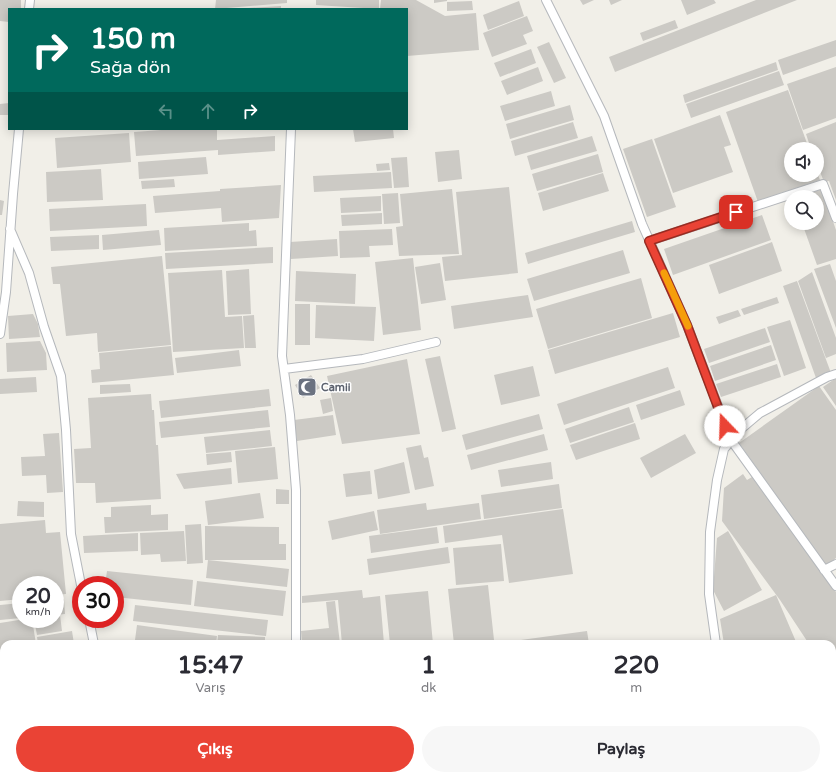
<!DOCTYPE html>
<html lang="tr">
<head>
<meta charset="utf-8">
<style>
	:root { --surface:#fff; --page:#f7f7f7; --text:#2b2b33; --muted:#7c7c81; --accent:#ea4335 }
	body { margin:0; font-family:"Varela Round",sans-serif; background:var(--page); color:var(--text); height:100vh; display:flex; flex-direction:column; font-size:15px; white-space:nowrap }
	* { box-sizing:border-box; margin:0 }
	p { font-size:13px; color:var(--muted) }
	.icon { flex:none; width:22px; height:22px; fill:none; stroke:currentColor; stroke-width:2; stroke-linecap:round; stroke-linejoin:round }
	.map { position:relative; flex:1; overflow:hidden }
	.sheet { position:absolute; left:0px; top:640px; width:836px; height:140px; display:flex; flex-direction:column; background:var(--surface); border-radius:12px 12px 0 0; box-shadow:0 2px 10px #0003 }
	.sheet>* { flex:none }
	.hud { position:absolute; left:8px; top:8px; width:400px; height:122px; border-radius:0px; box-shadow:0 2px 10px #0003; background:#00695c; color:#fff; overflow:hidden }
	.buttons { position:absolute; left:784px; top:142px; display:grid; gap:8px }
	.buttons a { display:grid; place-items:center; width:40px; height:40px; border-radius:50%; background:var(--surface); box-shadow:0 2px 10px #0003; font-size:20px }
	.speed { position:absolute; left:12px; top:576px; display:flex; gap:8px; font-size:20px; font-weight:700; text-align:center }
	.speed>* { display:grid; place-content:center; width:52px; height:52px; border-radius:50%; background:var(--surface); box-shadow:0 2px 10px #0003; line-height:1 }
	.speed small { font-size:10px; font-weight:400 }
	.speed .limit { border:6px solid #d22; background:#fff; color:#111 }
	.pin { position:absolute; display:grid; place-items:center; width:34px; height:34px; color:#fff; margin:-17px; border-radius:8px; box-shadow:0 2px 6px #0006 }
	.me { position:absolute; width:44px; margin:-22px; rotate:339deg; stroke-linejoin:round; filter:drop-shadow(0 0 3px #0008) }
	.turn { display:flex; align-items:center; gap:14px; height:84px; padding:0 16px; font-size:18px }
	.turn .icon { width:52px; height:52px; stroke-width:2.5 }
	.turn b { display:block; font-size:28px; line-height:34px }
	.lanes { display:flex; align-items:center; height:38px; padding:0 16px; background:#0003; justify-content:center; gap:20px; direction:ltr }
	.lanes .off { opacity:.35 }
	.eta { display:flex; justify-content:space-evenly; align-items:center; height:68px; text-align:center }
	.eta b { font-size:24px; font-weight:700; line-height:28px }
	.primary-button { display:flex; gap:8px; margin-top:auto; padding:8px 16px }
	.primary-button a { flex:1; height:46px; border-radius:24px; background:var(--accent); color:#fff; font-size:16px; font-weight:700; line-height:46px; text-align:center }
	.primary-button a+a { background:var(--page); color:var(--text) }
	.map>svg:first-child { display:block }
</style>
</head>
<body>
<div class="map">
<svg width="836" height="780" viewBox="0 0 836 780">
	<rect width="100%" height="100%" fill="#f1efe8"/>
	<path fill="#cccac5" d="M0 0H21V9H9V22L0 21Z
		M216 0H287V3L215 9Z
		M316 0H379V9L316 5Z
		M381 0H416L445 16 476 13 479 50 407 56V9H380Z
		M434 0H447V1L434 3Z
		M580 0H594L583 5Z
		M609 0H622L611 5Z
		M681 0H714L716 3 687 15Z
		M756 0H797L615 72 609 57Z
		M472 1 473 10 447 11V2Z
		M519 1 524 16 488 30 483 15Z
		M281 6V9H248V8Z
		M527 16 533 31 523 35 527 44 492 57 483 33Z
		M675 20 678 28 643 41 640 33Z
		M836 40V56L783 75 778 60Z
		M549 42 566 78 554 83 537 47Z
		M531 49 536 63 500 77 494 63Z
		M776 62 778 70 685 103 683 95Z
		M538 67 543 81 507 95 501 81Z
		M836 67V118L803 130 787 84Z
		M779 71 784 85 691 118 686 104Z
		M788 90 809 149H791V175H818L820 180 758 202 726 112Z
		M551 91 555 106 505 121 500 106Z
		M9 103V115H0V104Z
		M570 105 574 120 510 139 506 124Z
		M720 115 731 145 724 147 733 172 673 193 654 139Z
		M573 122 578 138 515 156 511 141Z
		M836 122V200L829 181 824 182 817 164V149H811L806 134Z
		M175 129H217V140L275 136V151L218 155V150L136 156 134 132Z
		M353 129H393L394 138 355 142Z
		M129 133 131 162 57 168 55 138Z
		M592 136 597 151 531 170 527 156Z
		M652 139 676 207 647 217 623 149Z
		M459 150 462 179 438 182 435 152Z
		M598 154 603 172 537 191 532 174Z
		M206 157 208 174 139 179 138 162Z
		M407 157 409 187 394 188 391 158Z
		M389 163 390 170 377 171 376 164Z
		M101 169 103 200 47 202 46 172Z
		M391 172 392 188 314 192 313 176Z
		M603 173 609 191 543 211 538 193Z
		M174 179 175 187 142 189 141 181Z
		M281 185 279 218 222 222 221 208 155 213 153 196 220 191V189Z
		M509 187 518 273 445 281 442 257 462 255 456 192Z
		M821 187 836 230V259L817 265 802 223H817V197H809L807 192Z
		M452 189 459 254 399 256 396 227 403 226 400 194Z
		M398 193 400 223 384 224 382 194Z
		M381 196V211L341 213 340 198Z
		M0 200 4 201 2 215H0Z
		M146 204 147 226 50 231 49 209Z
		M382 213V224L342 226 341 215Z
		M762 215 771 240 673 275 664 249Z
		M632 221 635 232 528 264 525 253Z
		M249 223V231L256 230 257 246 165 251 164 228Z
		M392 229 393 245 369 246 370 257 340 258 339 231Z
		M159 230 161 245 103 250 102 235Z
		M99 235V249L51 251 50 237Z
		M337 239 338 256 291 259 290 242Z
		M772 242 782 271 719 294 709 265Z
		M273 247V263L166 269 165 253Z
		M623 250 630 273 534 301 527 279Z
		M162 256 171 345 98 352 97 333 66 336 60 284H53L51 267Z
		M413 258 421 330 383 335 375 262Z
		M440 263 446 300 421 304 415 267Z
		M830 264 836 281V328L814 269Z
		M249 269 251 314 228 315 226 271Z
		M222 270 225 317 242 316 244 348 173 352 168 273Z
		M296 271 356 274 355 304 295 301Z
		M812 272 836 338V354L826 358 798 281Z
		M641 278 652 318 548 349 536 309Z
		M797 281 831 373 816 378 783 286Z
		M528 295 533 317 454 329 451 306Z
		M777 297 779 303 744 315 741 309Z
		M295 304H310V345H295Z
		M316 305 376 307 374 341 315 338Z
		M738 310 741 316 719 324 716 317Z
		M673 313 680 337 555 374 548 350Z
		M33 314 38 324 40 337 9 339 8 316Z
		M254 315 256 348H245L243 316Z
		M790 320 806 368 784 376 767 327Z
		M765 328 770 342 709 363 704 349Z
		M40 341 46 353 47 370 7 372 6 343Z
		M771 345 776 360 715 381 710 366Z
		M171 346 174 375 92 383 91 370 100 369 99 353Z
		M239 350 241 366 177 373 175 358Z
		M440 356 456 429 442 432 425 359Z
		M407 359 420 434 342 444 327 376Z
		M777 364 781 377 721 397 716 384Z
		M533 366 540 396 501 405 494 375Z
		M668 367 675 388 564 425 557 404Z
		M311 375 320 388 303 398 295 385Z
		M36 377 37 392 0 394V379Z
		M836 378V406L823 387Z
		M130 384 131 392 100 394V385Z
		M819 386 836 410V558L826 566 739 443Z
		M269 389 271 406 161 418 159 401Z
		M680 390 685 405 641 420 636 405Z
		M151 394 152 410H154L156 445H158L161 499 96 503 95 483H76L74 449 91 448 88 398Z
		M331 398 333 411 323 414 320 400Z
		M629 407 634 422 570 443 565 429Z
		M268 410 270 427 161 438 159 422Z
		M539 414 543 429 466 450 462 435Z
		M333 415 336 435 297 441 294 420Z
		M635 423 640 439 576 460 570 445Z
		M270 430 272 446 206 453 204 437Z
		M59 433 63 492 47 493 46 475 22 476 21 457 45 456 43 434Z
		M544 434 548 450 471 470 467 455Z
		M685 434 696 453 651 478 640 458Z
		M421 445 424 458 428 457 434 486 415 490 406 448Z
		M275 447 278 479 238 483 235 451Z
		M231 452 232 462 207 465 206 454Z
		M404 462 410 493 378 499 374 470Z
		M551 462 553 479 501 487 498 470Z
		M231 468 232 484 184 489 176 474Z
		M370 471 372 494 346 497 343 474Z
		M743 474 747 480 752 477 836 592V651L832 654V644H809L780 600 722 521 724 488Z
		M559 484 562 508 484 519 481 495Z
		M276 489 289 490V504H276Z
		M260 493 264 518 208 525 205 501Z
		M18 501 44 502V517L17 516Z
		M426 503 427 510 479 503 481 519 380 534 377 510Z
		M151 505V515L168 514V530L105 533 104 517H111V507Z
		M563 509 573 574 509 583 502 535 445 543 443 526Z
		M374 511 378 530 332 540 328 521Z
		M45 520 46 533 60 532 66 594 55 595V585H21V599L0 601V524Z
		M201 524 203 563 187 564 185 525Z
		M205 526 279 527V544L205 543Z
		M437 527 439 543 371 553 369 536Z
		M184 531 186 561 161 562 160 554 141 555 140 533Z
		M728 531 762 590 724 611 713 590 717 538Z
		M138 533V551L84 553 83 536Z
		M205 543 286 544V560H205Z
		M501 544 504 581 456 585 453 548Z
		M448 547 450 563 369 575 367 559Z
		M208 560 289 569 287 587 206 578Z
		M107 571 193 580 191 605 115 597V585H105Z
		M197 581 286 591 283 616 194 606Z
		M488 585 494 640 454 644 448 589Z
		M362 590 363 598 380 596 384 644H342L338 600 302 603V596Z
		M428 591 433 644H390L385 595Z
		M776 595 797 644H724L720 619Z
		M55 599H64L65 614 55 615Z
		M335 601 340 644H302L301 631 329 628 326 602Z
		M21 603V618L0 620V605Z
		M135 605 268 620 266 636 133 621Z
		M60 615 62 631 37 635 34 619H55V616Z
		M25 619H32L36 644H4V655H0V623Z
		M137 625 217 636 216 644H164L135 640Z
		M72 631 74 644H38L37 637Z
		M587 631 589 644H507V642Z
		M218 635 265 637V644H217Z
		M836 655V707L832 709V657Z
		M0 659H4V691H0Z
		M4 693V709L3 710 0 694Z
		M836 711V727L832 729V713Z
		M193 776H286V780H193Z
		M295 776H364L365 780H295Z
		M475 776H525V779L541 776V780H476Z
		M544 776H566L567 780H545Z
		M569 776H613L614 780H569Z"/>
	<g fill="none" stroke-linecap="round" stroke-linejoin="round">
		<defs>
			<path id="street" d="M546 0 604 116 642 224 687 325 731 440 836 586
				M29 9 30 0
				M291 129 282 356 290 415 296 490V644
				M10 229 29 273 44 327 61 376 66 430 71 534 81 585
				M649 241 823 184 836 218
				M0 334 6 292 13 194 19 129
				M284 369 363 359 436 342
				M824 570 836 564
				M89 619 94 644
				M716 644 709 594 710 532 717 480 724 449 741 429 760 413 827 377 836 374
				M4 751V757
				M7 776 8 780
				M400 776 403 780
				M736 776V780"/>
		</defs>
		<use href="#street" stroke="#b5b8bc" stroke-width="10"/>
		<use href="#street" stroke="#fff" stroke-width="8"/>
	</g>
	<g fill="none" stroke-linecap="round" stroke-linejoin="round">
		<defs>
			<path id="route" d="M725 426 687 325 649 241 736 212"/>
		</defs>
		<use href="#route" stroke="#982c22" stroke-width="10"/>
		<use href="#route" stroke="#ea4335" stroke-width="7"/>
		<path stroke="#f59e0b" stroke-width="7" d="M664 273 688 326"/>
	</g>
	<defs>
		<symbol id="mosque-square" viewBox="-11 -11 22 22"><rect x="-9" y="-9" width="18" height="18" rx="4" fill="#6b7280" stroke="#fff"/><path d="M3.5-4.9A6 6 0 1 0 3.5 4.9A5 5 0 1 1 3.5-4.9Z" fill="#fff"/></symbol>
	</defs>
	<g fill-rule="evenodd">
		<use href="#mosque-square" x="296" y="376" width="22" height="22"/>
	</g>
	<g text-anchor="middle" stroke-width="3" stroke-linejoin="round" paint-order="stroke">
		<g font-size="11" font-weight="bold" fill="#5b616d" stroke="#fff" text-anchor="start">
			<text x="321" y="391">Camii</text>
		</g>
	</g>
</svg>
<div class="buttons">
<a><svg class="icon" aria-label="sound" viewBox="0 0 24 24"><path d="M4 9h4l5-4v14l-5-4H4zM17 9q2 3 0 6"/></svg></a>
<a><svg class="icon" aria-label="search" viewBox="0 0 24 24"><circle cx="10" cy="10" r="6"/><path d="M15 15l6 6"/></svg></a>
</div>
<div class="speed"><div>20<small>km/h</small></div><div class="limit">30</div></div>
<div class="pin" style="left:736px;top:212px;background:#d93025"><svg class="icon" aria-label="arrive" viewBox="0 0 24 24"><path d="M6 21V4h12l-3 4 3 4H6"/></svg></div>
<svg class="me" style="left:725px;top:426px" viewBox="-20 -20 40 40"><circle r="19" fill="#fff"/><path d="M0-13L10 11 0 6-10 11z" fill="#ea4335"/></svg>
<div class="hud">
<div class="turn"><svg class="icon" aria-label="right" viewBox="0 0 24 24"><path d="M7 20v-9h11M14 6l5 5-5 5"/></svg><div><b>150 m</b>Sağa dön</div></div>
<div class="lanes"><svg class="icon off" aria-label="left" viewBox="0 0 24 24"><path d="M17 20v-9H6M10 6l-5 5 5 5"/></svg><svg class="icon off" aria-label="ahead" viewBox="0 0 24 24"><path d="M12 20V5M6 11l6-6 6 6"/></svg><svg class="icon" aria-label="right" viewBox="0 0 24 24"><path d="M7 20v-9h11M14 6l5 5-5 5"/></svg></div>
</div>
<section class="sheet">
<div class="eta">
<div><b>15:47</b><p>Varış</p></div>
<div><b>1</b><p>dk</p></div>
<div><b>220</b><p>m</p></div>
</div>
<div class="primary-button"><a>Çıkış</a><a>Paylaş</a></div>
</section>
</div>
</body>
</html>
